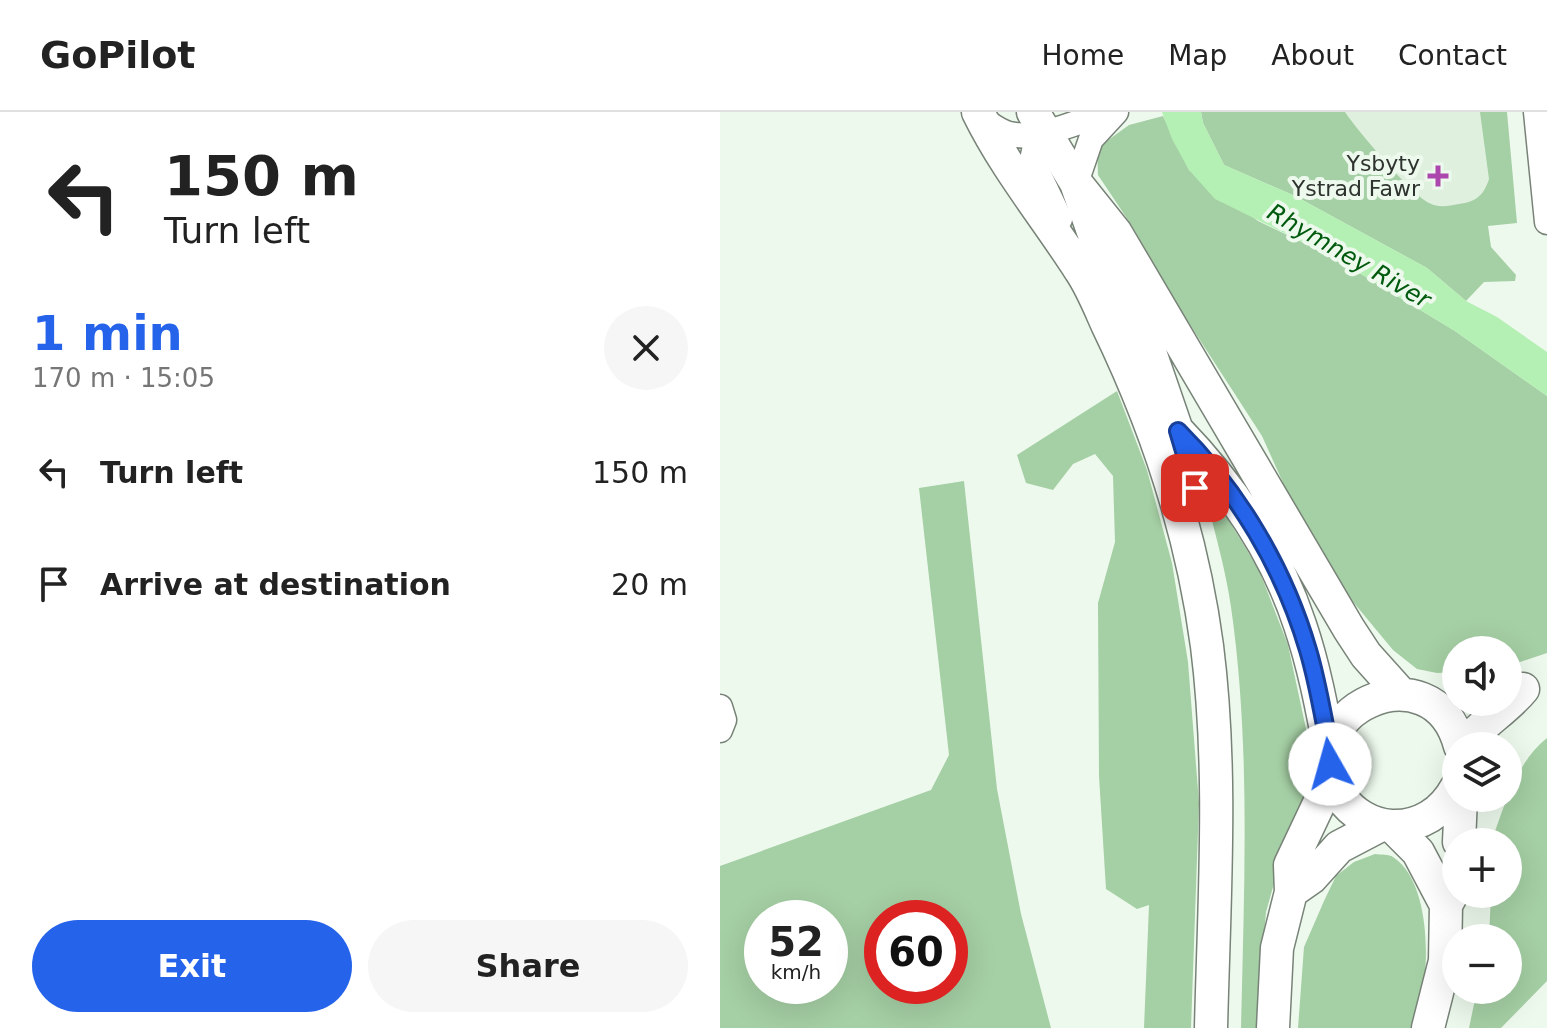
<!DOCTYPE html>
<html lang="en">
<head>
<meta charset="utf-8">
<style>
	:root { --surface:#fff; --page:#f6f6f6; --text:#222; --muted:#767676; --line:#e0e0e0; --accent:#2563eb }
	body { margin:0; font-family:"DejaVu Sans",sans-serif; background:var(--page); color:var(--text); height:100vh; display:flex; flex-direction:column; font-size:30px; white-space:nowrap }
	* { box-sizing:border-box; margin:0 }
	p { font-size:26px; color:var(--muted) }
	.icon { flex:none; width:44px; height:44px; fill:none; stroke:currentColor; stroke-width:2; stroke-linecap:round; stroke-linejoin:round }
	.map { position:relative; flex:1; overflow:hidden }
	.sheet { display:flex; flex-direction:column; background:var(--surface); width:720px }
	.sheet>* { flex:none }
	.top-card { background:#fff; color:var(--text); overflow:hidden }
	.fabs { position:absolute; left:722px; top:524px; display:grid; gap:16px }
	.fabs a { display:grid; place-items:center; width:80px; height:80px; border-radius:50%; background:var(--surface); box-shadow:0 8px 32px #0002; font-size:40px }
	.speed { position:absolute; left:24px; top:788px; display:flex; gap:16px; font-size:40px; font-weight:700; text-align:center }
	.speed>* { display:grid; place-content:center; width:104px; height:104px; border-radius:50%; background:var(--surface); box-shadow:0 8px 32px #0002; line-height:1 }
	.speed small { font-size:20px; font-weight:400 }
	.speed .limit { border:12px solid #d22; background:#fff; color:#111 }
	.pin { position:absolute; display:grid; place-items:center; width:68px; height:68px; color:#fff; margin:-34px; border-radius:16px; box-shadow:0 4px 12px #0006 }
	.me { position:absolute; width:88px; margin:-44px; rotate:353deg; stroke-linejoin:round; filter:drop-shadow(0 0 6px #0008) }
	.turn { display:flex; align-items:center; gap:28px; height:168px; padding:0 32px; font-size:36px }
	.turn .icon { width:104px; height:104px; stroke-width:2.5 }
	.turn b { display:block; font-size:56px; line-height:68px }
	.round { display:grid; place-items:center; flex:none; width:84px; height:84px; border-radius:42px; background:var(--page) }
	.head { display:flex; align-items:center; justify-content:space-between; height:136px; padding:0 32px }
	h1 { font-size:48px; font-weight:700; line-height:60px; color:var(--accent) }
	.action { display:flex; gap:16px; margin-top:auto; padding:16px 32px }
	.action a { flex:1; height:92px; border-radius:48px; background:var(--accent); color:#fff; font-size:32px; font-weight:700; line-height:92px; text-align:center }
	.action a+a { background:var(--page); color:var(--text) }
	ul { padding:0; list-style:none }
	li { display:flex; align-items:center; gap:24px; height:112px; padding:0 32px }
	li div { flex:1 }
	li b { display:block; font-size:30px }
	li em { font-style:normal }
	header { display:flex; align-items:center; gap:48px; box-sizing:border-box; height:112px; padding:0 40px; background:var(--surface); border-bottom:2px solid var(--line) }
	header strong { font-size:38px }
	nav { display:flex; gap:44px; margin-inline-start:auto; font-size:28px }
	main { display:flex; flex:1; min-height:0 }
	.map>svg:first-child { display:block }
</style>
</head>
<body>
<header>
<strong>GoPilot</strong>
<nav><a>Home</a><a>Map</a><a>About</a><a>Contact</a></nav>
</header>
<main>
<section class="sheet">
<div class="top-card">
<div class="turn"><svg class="icon" aria-label="left" viewBox="0 0 24 24"><path d="M17 20v-9H6M10 6l-5 5 5 5"/></svg><div><b>150 m</b>Turn left</div></div>
</div>
<div class="head"><div><h1>1 min</h1><p>170 m · 15:05</p></div><a class="round"><svg class="icon" aria-label="close" viewBox="0 0 24 24"><path d="M6 6l12 12M18 6L6 18"/></svg></a></div>
<ul>
<li><svg class="icon" aria-label="left" viewBox="0 0 24 24"><path d="M17 20v-9H6M10 6l-5 5 5 5"/></svg><div><b>Turn left</b></div><em>150 m</em></li>
<li><svg class="icon" aria-label="arrive" viewBox="0 0 24 24"><path d="M6 21V4h12l-3 4 3 4H6"/></svg><div><b>Arrive at destination</b></div><em>20 m</em></li>
</ul>
<div class="action"><a>Exit</a><a>Share</a></div>
</section>
<div class="map">
<svg width="827" height="916" viewBox="0 0 827 916">
	<rect width="100%" height="100%" fill="#edf9ed"/>
	<path fill="#dff0de" d="M593 0H786L767 113 771 135 795 169Z"/>
	<path fill="#a5cfa4" fill-rule="evenodd" d="M481 0H625C637 18 692 83 709 91 719 96 728 94 739 92 756 90 764 83 769 67L760 0H787L797 111 768 114 771 135 796 163 795 169 764 170 746 189 707 156 575 84 504 53 483 11Z
		M443 4 469 58 538 109 611 144 735 219 827 284V541L788 554V538H736V560L717 561 697 557 673 538 624 479 586 422 542 324 463 202 412 114 378 63 377 36 409 13Z
		M397 279 427 358 452 451 468 550 479 691 471 916H424L429 793 417 797 386 777 379 664 378 491 395 430 393 364 375 342 353 352 333 378 306 371 297 343Z
		M244 369 277 677 301 802 331 916H0V754L211 678 229 643 199 376ZM42 806H110V874H42ZM162 806H230V874H162Z
		M482 370 497 389 539 458 568 533 594 654 585 692 564 736 546 800 536 916H521C524 776 531 634 511 495 505 453 492 411 482 370Z
		M827 626V869L781 916H749L757 878H788V826H769L771 782H788V730H773V725C786 689 797 650 827 626Z
		M655 742C661 743 669 742 673 745 705 766 708 828 705 861 704 879 697 898 693 916H578L584 835 604 789 616 764 634 750Z"/>
	<path fill="#b4efb3" d="M442 0H481L483 11 504 53 575 84 707 156 746 189 777 205 827 240V284L735 219 611 144 495 87 469 58 452 27Z"/>
	<g fill="none" stroke-linecap="round" stroke-linejoin="round">
		<defs>
			<path id="minor" d="M816 0 827 110
				M261 6C270 12 278 19 289 22 321 29 359 8 389 0
				M324 20 315 34 312 48 340 107
				M356 71 371 27 396 0
				M0 595 4 608 0 618"/>
			<path id="major" d="M258 0C286 57 326 105 360 158 371 174 379 194 387 212 437 315 472 421 487 534 503 660 494 789 491 916
				M313 0 356 71 396 121 629 517 646 543 681 582
				M356 71 377 131 431 243 465 342
				M456 317C510 373 556 439 580 513 594 554 602 597 610 639
				M744 634C761 611 785 599 803 577
				M736 676C723 700 700 715 672 714 651 713 632 701 621 685 566 600 713 532 740 634
				M672 714 698 740 726 793
				M739 730 741 686
				M571 780 591 766 619 735 661 713
				M553 916 557 836 571 780 570 753 612 664
				M708 916 725 849 726 793 736 775"/>
		</defs>
		<use href="#minor" stroke="#788378" stroke-width="27"/>
		<use href="#major" stroke="#788378" stroke-width="35"/>
		<use href="#minor" stroke="#fff" stroke-width="24"/>
		<use href="#major" stroke="#fff" stroke-width="32"/>
	</g>
	<g fill="none" stroke-linecap="round" stroke-linejoin="round">
		<defs>
			<path id="route" d="M475 376 458 319C518 379 564 456 588 538 598 571 603 605 610 639V652"/>
		</defs>
		<use href="#route" stroke="#184099" stroke-width="20"/>
		<use href="#route" stroke="#2563eb" stroke-width="14"/>
	</g>
	<path fill="#ab47ad" stroke="#edf9ed" stroke-width="3" d="M714 52h8v8h8v8h-8v8h-8v-8h-8v-8h8z"/>
	<g text-anchor="middle" stroke-width="8" stroke-linejoin="round" paint-order="stroke">
		<g font-size="22" fill="#2f332f" stroke="#edf9ed" text-anchor="end">
			<text x="700" y="59">Ysbyty<tspan x="700" dy="25">Ystrad Fawr</tspan></text>
		</g>
		<g font-size="24" font-style="italic" fill="#005a0e" stroke="#edf9ed">
			<text transform="translate(629 144) rotate(30)" y="8">Rhymney River</text>
		</g>
	</g>
</svg>
<div class="fabs">
<a><svg class="icon" aria-label="sound" viewBox="0 0 24 24"><path d="M4 9h4l5-4v14l-5-4H4zM17 9q2 3 0 6"/></svg></a>
<a><svg class="icon" aria-label="layers" viewBox="0 0 24 24"><path d="M12 4l9 5-9 5-9-5zM3 14l9 5 9-5"/></svg></a>
<a>+</a>
<a>−</a>
</div>
<div class="speed"><div>52<small>km/h</small></div><div class="limit">60</div></div>
<div class="pin" style="left:475px;top:376px;background:#d93025"><svg class="icon" aria-label="arrive" viewBox="0 0 24 24"><path d="M6 21V4h12l-3 4 3 4H6"/></svg></div>
<svg class="me" style="left:610px;top:652px" viewBox="-20 -20 40 40"><circle r="19" fill="#fff"/><path d="M0-13L10 11 0 6-10 11z" fill="#2563eb"/></svg>
</div>
</main>
</body>
</html>
